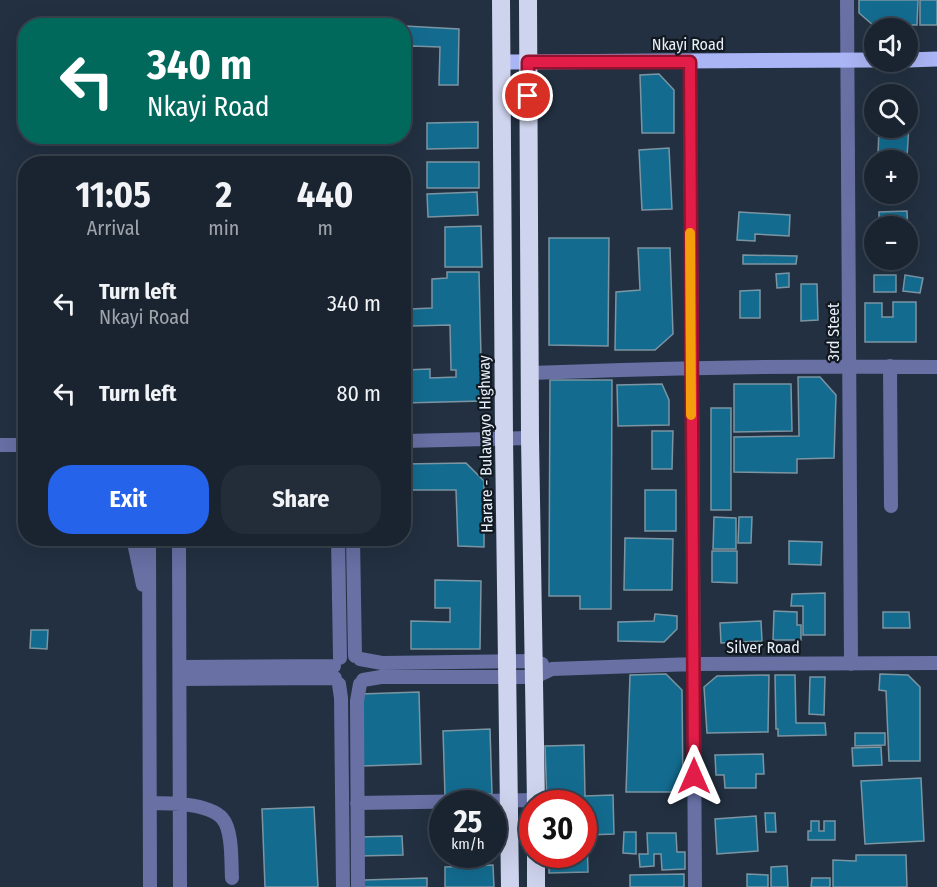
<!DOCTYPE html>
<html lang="en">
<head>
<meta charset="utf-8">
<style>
	:root { --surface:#1a2431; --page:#232c39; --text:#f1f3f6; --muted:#9fa4ab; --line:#38414d; --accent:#2563eb }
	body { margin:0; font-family:"Fira Sans Condensed",sans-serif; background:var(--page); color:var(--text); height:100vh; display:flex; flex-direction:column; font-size:22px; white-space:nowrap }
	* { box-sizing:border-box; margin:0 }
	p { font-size:20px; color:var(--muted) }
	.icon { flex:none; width:33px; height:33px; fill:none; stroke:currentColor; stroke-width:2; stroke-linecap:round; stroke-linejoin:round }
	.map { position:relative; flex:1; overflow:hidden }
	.panel { position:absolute; left:18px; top:156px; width:393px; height:390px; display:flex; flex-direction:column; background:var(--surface); border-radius:24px; box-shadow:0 6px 24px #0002,0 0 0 2px var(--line) }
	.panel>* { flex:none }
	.hud { position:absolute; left:18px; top:18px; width:393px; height:126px; border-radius:24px; box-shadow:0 6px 24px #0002,0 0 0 2px var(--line); background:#00695c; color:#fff; overflow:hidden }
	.controls { position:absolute; left:864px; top:18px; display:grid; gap:12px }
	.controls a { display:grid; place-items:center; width:54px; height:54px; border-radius:50%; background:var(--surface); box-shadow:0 6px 24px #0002,0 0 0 2px var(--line); font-size:30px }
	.speed { position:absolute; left:429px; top:790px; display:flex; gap:12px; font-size:30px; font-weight:700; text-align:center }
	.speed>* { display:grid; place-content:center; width:78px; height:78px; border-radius:50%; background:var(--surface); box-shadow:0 6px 24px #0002,0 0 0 2px var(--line); line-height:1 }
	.speed small { font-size:15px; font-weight:400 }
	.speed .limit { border:9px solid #d22; background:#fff; color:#111 }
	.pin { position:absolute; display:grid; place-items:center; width:51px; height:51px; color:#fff; margin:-26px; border:3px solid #fff; border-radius:50%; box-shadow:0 2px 6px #0007 }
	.me { position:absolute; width:66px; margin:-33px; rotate:0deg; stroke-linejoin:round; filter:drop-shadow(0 0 4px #0008) }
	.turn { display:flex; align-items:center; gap:21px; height:126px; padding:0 30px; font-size:27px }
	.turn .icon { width:78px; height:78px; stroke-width:2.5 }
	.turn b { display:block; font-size:42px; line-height:51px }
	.eta { display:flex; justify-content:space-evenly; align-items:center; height:102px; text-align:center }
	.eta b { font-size:36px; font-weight:700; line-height:42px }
	.cta { display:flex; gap:12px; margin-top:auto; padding:12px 30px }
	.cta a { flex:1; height:69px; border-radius:24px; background:var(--accent); color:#fff; font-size:24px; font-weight:700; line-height:69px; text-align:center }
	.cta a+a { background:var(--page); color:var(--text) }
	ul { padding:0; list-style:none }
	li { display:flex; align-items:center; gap:18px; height:90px; padding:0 30px }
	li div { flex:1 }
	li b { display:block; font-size:22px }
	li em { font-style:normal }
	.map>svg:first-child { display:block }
</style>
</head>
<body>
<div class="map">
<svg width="937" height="887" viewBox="0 0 937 887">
	<rect width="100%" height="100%" fill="#223041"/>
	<path fill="#136c90" stroke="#7b95a3" stroke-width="1.5" d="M859 0H918L917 25H873L859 13Z
		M920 0H937V25H920Z
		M405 26 459 29 458 85H439L440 47 412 46 407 55 404 53Z
		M659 74 674 90V133H642L640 75Z
		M478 122V148L427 149V123Z
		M908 125H909L907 157 898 156V160H884V156L878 155 879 128H908Z
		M669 148 672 209 642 210 639 150Z
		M427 162H479V188H427Z
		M477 192 478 215 428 217 427 194Z
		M907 211 908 236V226H879V212Z
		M739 212 790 215 789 236 755 234V241L737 240Z
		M481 226 482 267H445V227Z
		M549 238H609L608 346 549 345Z
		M638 248H670L673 334 655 350H615L616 292 640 290Z
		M743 255 797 256 796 264H743Z
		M447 272H479L482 401 404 403V370L430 369V378L456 377V370H451L450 325 411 326 410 309 432 308V279L447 278Z
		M789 273V287L777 288 776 274Z
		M874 275H896V292H874Z
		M905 275 923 278 920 293 903 291Z
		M801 284H817L818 320 801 321Z
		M760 290V318H740V291Z
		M893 302H916V342H865V303H882V317H893Z
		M798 377H820L836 395 834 458 797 459V473L734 472V437L799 436Z
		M550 380H612L611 609H580V596H549Z
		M662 384 669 400V425L618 426 617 385Z
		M734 384H791L792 431 734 432Z
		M711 408H731V510H711Z
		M652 431H673L672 469H652Z
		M466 463 484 481V547L458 546 456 490H404V464Z
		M645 490H676V531H645Z
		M714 517 736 518V549H713Z
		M739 517H752L751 543H738Z
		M625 538 673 539 672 590H624Z
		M789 541 822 542 821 565 789 564Z
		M712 551H737V583L712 582Z
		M435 580 481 581 480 649H411V621L450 622V608H435Z
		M825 593V635H803V606H791L792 594Z
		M774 611 797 612V625H801V640H773Z
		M883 612H909L910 628H883Z
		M655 614 677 616V629L664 642 618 641V622L654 621Z
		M761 621 762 641 721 643 720 623Z
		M31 630H48L47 649 30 648Z
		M666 674 682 690 683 792H626L630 675Z
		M880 674 908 675 920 687V761H889L886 691 879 690Z
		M769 675 768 732 707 733 704 687 717 676Z
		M775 675H795L796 723H825L826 735 778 736V729H776Z
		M810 677H825L824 715 809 714Z
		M419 692 421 764 362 766 360 694Z
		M490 729 492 794 445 796 443 731Z
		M855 733H885V745L855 746Z
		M584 745 585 796 613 795 614 834 587 835 588 872 549 873V855H584V804H547L545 746Z
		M881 747 882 765 853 766 852 748Z
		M763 754 764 774H756V788H725L724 775H716L715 755Z
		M921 778 924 841 865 844 861 781Z
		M314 807 318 887H265L262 809Z
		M765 813H775L776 832H766Z
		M494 814 495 858 457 859V855H494Z
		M756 816 758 851 717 854 715 819Z
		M811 821H819V831H824V821H835V840H808V831H811Z
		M624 832H636V854L623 853Z
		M647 833H676L677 852H685V869L662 870 661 854H654V866L640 867 639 854H648Z
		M402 836 403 855 358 856V837Z
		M856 855H906L907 887H833V860L856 861Z
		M493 865 494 887H445V867Z
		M787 866 788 887H771V867Z
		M684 874V887H630V875Z
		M747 874 768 875V887H747Z
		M427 878V887H364V880Z
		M812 878H830V887H811Z"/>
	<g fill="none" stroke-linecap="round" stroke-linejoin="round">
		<path stroke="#6870a4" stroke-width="14" d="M847 0 851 664
			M690 62 695 887
			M890 366 891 506
			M530 373C666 368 801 365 937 367
			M404 441 530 438
			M0 445H26
			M133 538 143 585
			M149 538 150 887
			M179 538 180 887
			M338 538 340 658
			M353 538 355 656
			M360 659 382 663 535 661 542 664
			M180 667 334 666
			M180 679 335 678
			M363 680 381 677H535L552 669 694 664 937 663
			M339 684 341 698 343 887
			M150 803C169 803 208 803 222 818 233 830 231 863 232 878
			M357 803 536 800
			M358 887 357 701 360 684"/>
		<path stroke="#aab5f5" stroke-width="15" d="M908 60 937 59
			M502 62 874 60"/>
		<path stroke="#cfd4ee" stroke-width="18" d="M501 0 504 438 510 887
			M528 0 530 438 536 804
			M536 855V887"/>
	</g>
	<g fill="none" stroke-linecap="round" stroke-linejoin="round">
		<defs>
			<path id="route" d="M528 96V62H690L694 776"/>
		</defs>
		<use href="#route" stroke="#92132f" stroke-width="15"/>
		<use href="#route" stroke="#e11d48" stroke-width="10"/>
		<path stroke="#f59e0b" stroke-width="10" d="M690 233 691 415"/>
	</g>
	<g text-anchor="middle" stroke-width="4.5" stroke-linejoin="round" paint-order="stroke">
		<g font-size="16" fill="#e6effa" stroke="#11181f">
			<text x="688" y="50">Nkayi Road</text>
			<text transform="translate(833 332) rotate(-90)" y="6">3rd Steet</text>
			<text transform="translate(485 444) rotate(-91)" y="6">Harare - Bulawayo Highway</text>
			<text x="763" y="653">Silver Road</text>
		</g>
	</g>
</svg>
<div class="controls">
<a><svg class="icon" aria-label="sound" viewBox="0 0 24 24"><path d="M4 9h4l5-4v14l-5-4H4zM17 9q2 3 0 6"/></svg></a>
<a><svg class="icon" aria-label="search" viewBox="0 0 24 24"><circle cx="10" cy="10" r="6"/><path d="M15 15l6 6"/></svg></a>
<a>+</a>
<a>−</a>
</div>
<div class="speed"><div>25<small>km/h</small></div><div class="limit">30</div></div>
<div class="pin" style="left:528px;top:96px;background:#d93025"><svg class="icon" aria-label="arrive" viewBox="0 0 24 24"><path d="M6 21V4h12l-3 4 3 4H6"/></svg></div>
<svg class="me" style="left:694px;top:776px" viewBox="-20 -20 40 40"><path d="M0-17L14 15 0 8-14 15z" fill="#e11d48" stroke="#fff" stroke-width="4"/></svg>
<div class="hud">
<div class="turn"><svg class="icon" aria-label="left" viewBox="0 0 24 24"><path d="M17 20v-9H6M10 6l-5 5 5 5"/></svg><div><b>340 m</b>Nkayi Road</div></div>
</div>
<section class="panel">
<div class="eta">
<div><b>11:05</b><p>Arrival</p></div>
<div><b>2</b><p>min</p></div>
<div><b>440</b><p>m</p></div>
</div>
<ul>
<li><svg class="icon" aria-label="left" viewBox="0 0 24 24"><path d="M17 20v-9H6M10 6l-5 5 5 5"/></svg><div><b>Turn left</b><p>Nkayi Road</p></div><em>340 m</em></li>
<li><svg class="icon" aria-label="left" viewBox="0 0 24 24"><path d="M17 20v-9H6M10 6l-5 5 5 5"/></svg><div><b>Turn left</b></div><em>80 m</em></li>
</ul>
<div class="cta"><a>Exit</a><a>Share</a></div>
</section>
</div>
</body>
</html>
